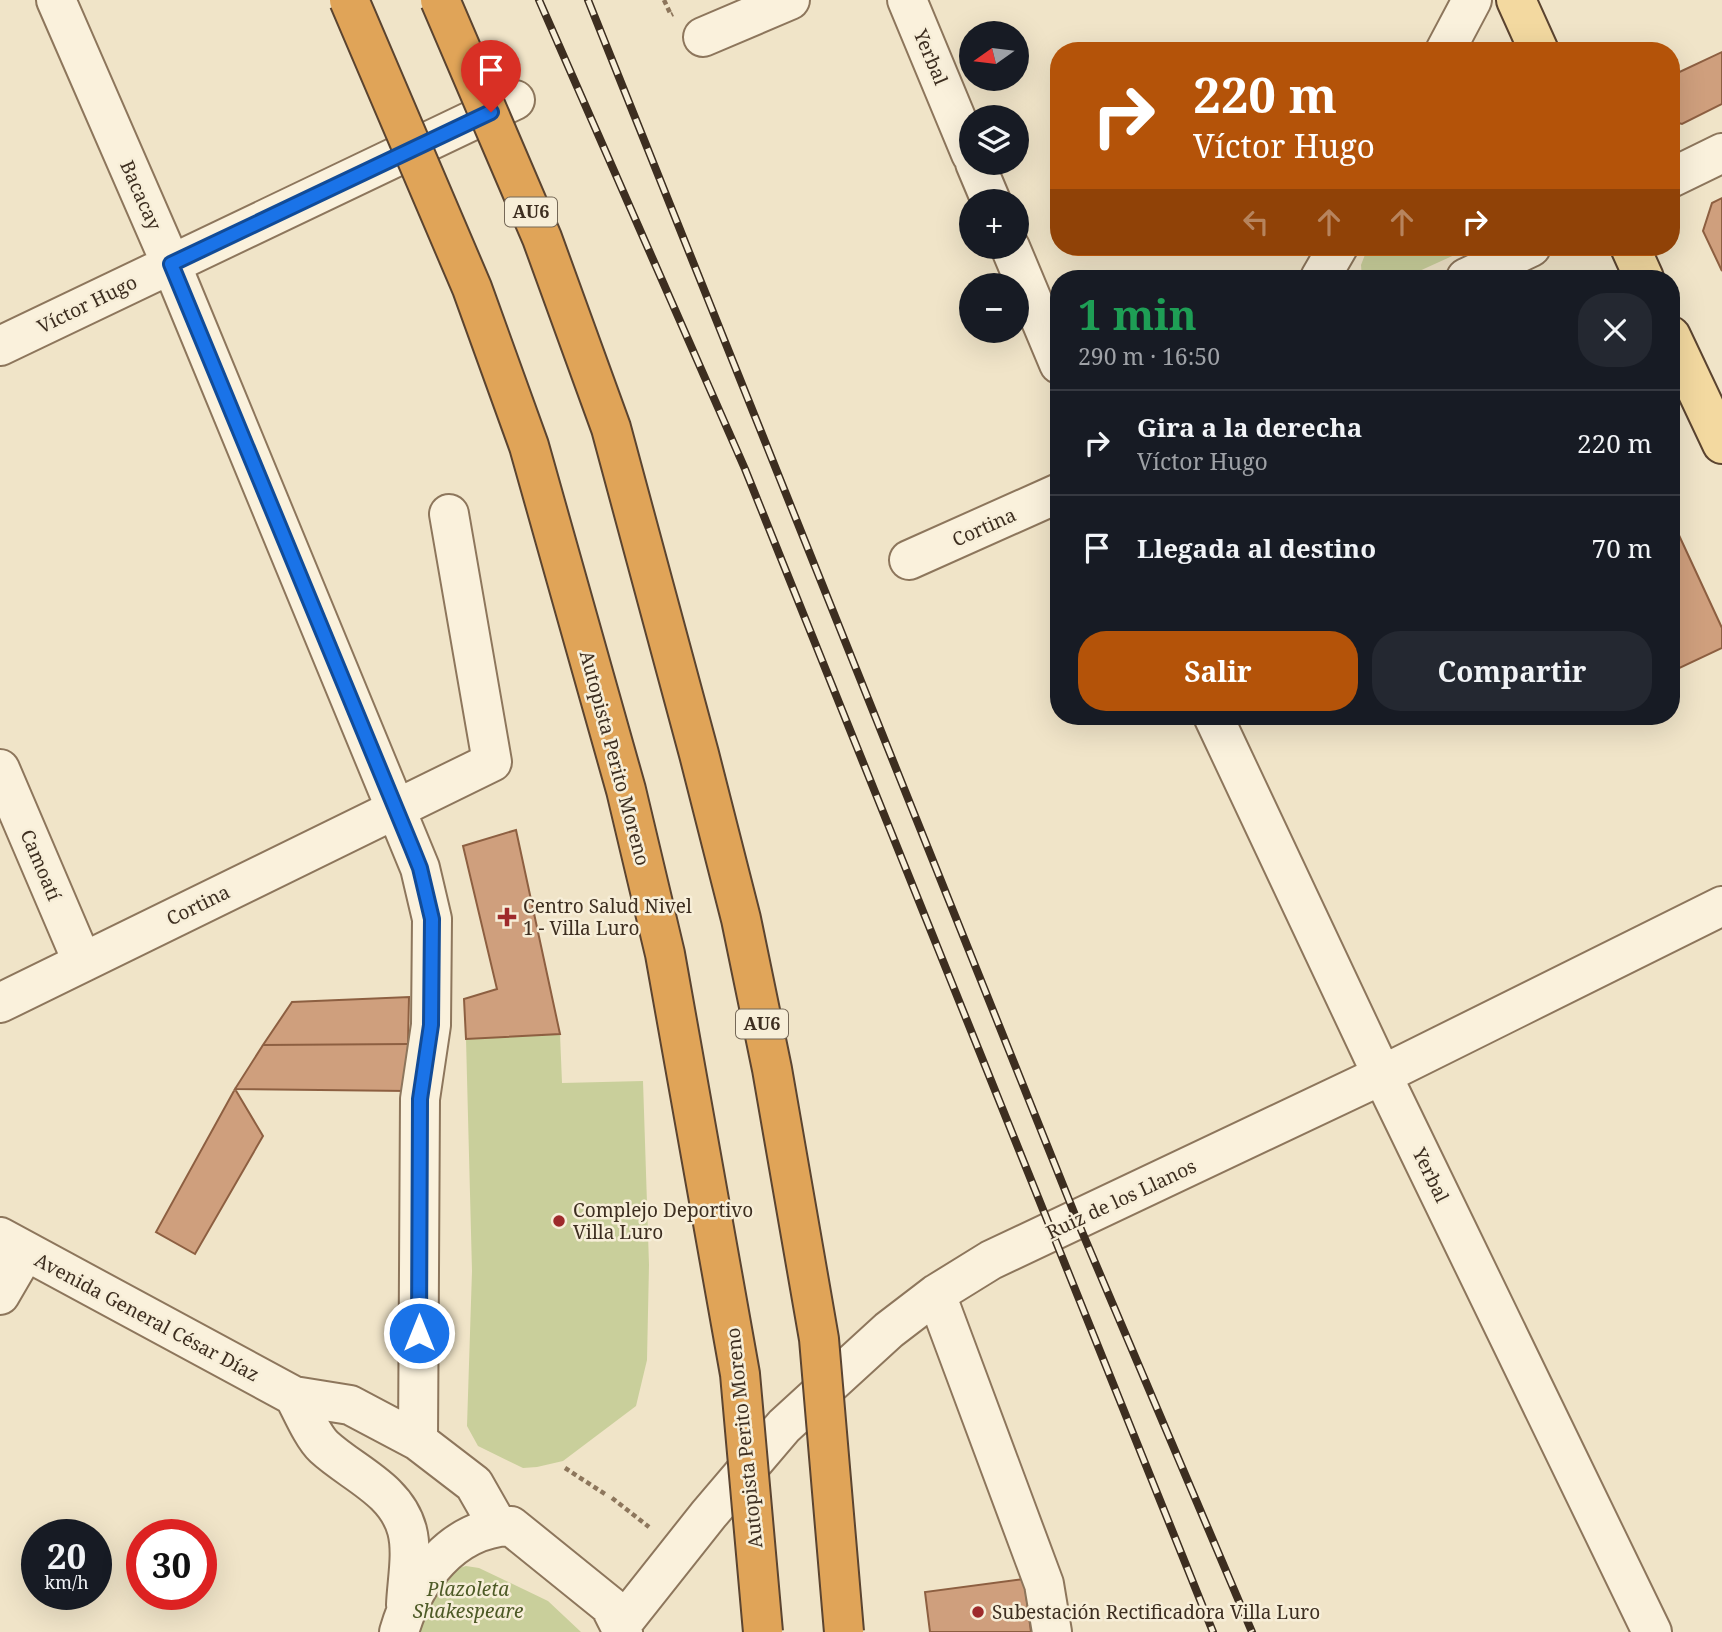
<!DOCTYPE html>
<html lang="es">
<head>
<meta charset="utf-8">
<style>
	:root { --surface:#171b24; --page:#242831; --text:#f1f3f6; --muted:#9ea1a6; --line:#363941; --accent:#b45309 }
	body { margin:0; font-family:"Noto Serif",serif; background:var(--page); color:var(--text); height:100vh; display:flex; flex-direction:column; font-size:26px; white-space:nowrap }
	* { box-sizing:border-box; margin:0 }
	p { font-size:23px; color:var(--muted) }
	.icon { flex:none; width:38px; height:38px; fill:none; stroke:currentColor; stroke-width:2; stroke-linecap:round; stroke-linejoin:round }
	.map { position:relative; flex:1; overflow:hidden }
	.sheet { position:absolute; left:1050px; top:270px; width:630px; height:455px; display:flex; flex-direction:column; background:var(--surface); border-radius:28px; box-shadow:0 7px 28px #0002 }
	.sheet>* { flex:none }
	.guide { position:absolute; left:1050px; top:42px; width:630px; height:214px; border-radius:28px; box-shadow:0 7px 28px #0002; background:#b45309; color:#fff; overflow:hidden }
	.needle { width:46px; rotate:256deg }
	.controls { position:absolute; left:959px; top:21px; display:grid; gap:14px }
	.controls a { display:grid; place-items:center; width:70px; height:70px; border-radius:50%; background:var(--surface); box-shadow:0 7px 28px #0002; font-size:35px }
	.speed { position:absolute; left:21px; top:1519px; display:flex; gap:14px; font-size:35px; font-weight:700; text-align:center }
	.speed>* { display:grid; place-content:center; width:91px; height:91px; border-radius:50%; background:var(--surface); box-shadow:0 7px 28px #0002; line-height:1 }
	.speed small { font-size:18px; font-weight:400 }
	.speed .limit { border:10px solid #d22; background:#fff; color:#111 }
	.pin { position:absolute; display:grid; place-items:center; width:60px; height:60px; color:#fff; margin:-72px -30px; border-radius:50% 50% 50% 0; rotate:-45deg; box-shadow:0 0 7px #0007 }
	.pin .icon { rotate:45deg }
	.me { position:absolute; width:77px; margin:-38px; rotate:0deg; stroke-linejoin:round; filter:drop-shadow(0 0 5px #0008) }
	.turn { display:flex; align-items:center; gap:24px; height:147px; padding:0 28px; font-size:32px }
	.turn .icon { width:91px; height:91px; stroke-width:2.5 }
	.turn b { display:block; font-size:49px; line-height:60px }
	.lanes { display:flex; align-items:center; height:66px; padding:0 28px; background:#0003; justify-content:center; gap:35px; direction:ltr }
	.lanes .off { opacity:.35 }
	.round { display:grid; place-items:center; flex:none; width:74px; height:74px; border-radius:28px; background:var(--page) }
	.overview { display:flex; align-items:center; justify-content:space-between; height:119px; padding:0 28px }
	h1 { font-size:42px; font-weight:700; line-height:52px; color:#1e9e55 }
	.action { display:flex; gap:14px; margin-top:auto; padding:14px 28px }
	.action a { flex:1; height:80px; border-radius:28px; background:var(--accent); color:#fff; font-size:28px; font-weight:700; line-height:80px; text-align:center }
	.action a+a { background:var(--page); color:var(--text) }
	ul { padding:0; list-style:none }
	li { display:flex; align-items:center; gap:21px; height:105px; padding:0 28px; border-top:2px solid var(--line) }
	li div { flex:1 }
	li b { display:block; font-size:26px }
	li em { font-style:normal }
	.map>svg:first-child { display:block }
</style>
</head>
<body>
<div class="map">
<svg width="1722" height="1632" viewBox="0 0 1722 1632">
	<rect width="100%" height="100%" fill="#f0e4c8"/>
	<path fill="#c9cf9b" d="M1368 247H1472L1404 278H1362L1361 265Z
		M560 1034 562 1083 643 1081 649 1265 647 1360 636 1406 563 1461 537 1467 523 1468 478 1446 467 1426 472 1271 466 1039Z
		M466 1566 479 1568 548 1601 581 1632H419L426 1596 449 1571Z"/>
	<path fill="#cf9f7d" stroke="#8d5f41" stroke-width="2" d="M1722 52V104L1682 124 1671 121V76Z
		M1722 198V271L1703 231 1712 203Z
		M1671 518 1722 628V648L1671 672Z
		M516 830 560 1034 466 1039 464 999 497 989 463 846Z
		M409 997 408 1044 263 1045 292 1002Z
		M408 1044 407 1091 235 1089 263 1045Z
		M235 1089 263 1136 195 1254 156 1232Z
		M1024 1579 1031 1632H930L925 1592Z"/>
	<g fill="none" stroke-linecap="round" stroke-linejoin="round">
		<defs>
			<path id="minor" d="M56 0 171 264 420 868 432 919 431 1025 420 1099 418 1441
				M907 0 971 154
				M703 37 790 0
				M1445 51 1472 0
				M975 163 991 201
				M1671 178 1722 153
				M1010 247 1059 364
				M1320 278 1338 247
				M1466 278 1531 247
				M0 346 515 100
				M909 560 1059 493
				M1213 716 1382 1075 1652 1632
				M0 769 82 961
				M0 1003 492 762 449 514
				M0 1237 294 1396 350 1405 418 1441 474 1484 498 1526
				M936 1294 1044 1584 1052 1632
				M0 1295 25 1252
				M294 1396C302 1411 313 1437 324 1447 352 1473 396 1489 407 1530 413 1553 407 1581 406 1605
				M621 1625 709 1514 784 1426 889 1330 936 1294 991 1260 1382 1075 1722 906
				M399 1632C414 1580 452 1528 511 1526L610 1606 623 1632"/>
			<path id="major" d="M1516 0 1539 51
				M1630 247 1644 278
				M1671 336 1722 444"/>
		</defs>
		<use href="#minor" stroke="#8d765c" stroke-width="42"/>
		<use href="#major" stroke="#5b4430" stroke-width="42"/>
		<path stroke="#8d765c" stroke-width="4.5" stroke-dasharray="5 3.5" stroke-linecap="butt" d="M664 0 671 15 673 14
			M565 1468 605 1494
			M612 1498 649 1527"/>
		<use href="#minor" stroke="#faf1dc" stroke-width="38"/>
		<use href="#major" stroke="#f3d9a0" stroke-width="38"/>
		<defs>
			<path id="rail" d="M539 0 745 469 1213 1632
				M588 0 1077 1220 1252 1632"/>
		</defs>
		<use href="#rail" stroke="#3d2e20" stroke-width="8"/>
		<use href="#rail" stroke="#f7eed8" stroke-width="5" stroke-dasharray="16" stroke-linecap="butt"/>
		<defs>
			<path id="highway-bridge" d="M349 0 472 288 529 446 626 790 665 954 740 1374 763 1632
				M440 0 542 238 611 428 699 754 741 919 772 1069 819 1339 844 1632"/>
		</defs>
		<use href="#highway-bridge" stroke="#5b4430" stroke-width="42" stroke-linecap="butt"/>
		<use href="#highway-bridge" stroke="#e0a458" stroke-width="38"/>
	</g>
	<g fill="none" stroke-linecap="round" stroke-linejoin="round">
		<defs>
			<path id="route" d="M419 1333 420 1099 431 1025 432 919 420 868 412 848 171 264 491 112"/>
		</defs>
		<use href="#route" stroke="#114b97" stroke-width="18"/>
		<use href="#route" stroke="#1a73e8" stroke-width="12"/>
	</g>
	<g fill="#9e2a2b" stroke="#f7eed8" stroke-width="2.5">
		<path d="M503.5 906.5h7v7h7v7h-7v7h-7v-7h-7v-7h7z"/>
		<circle cx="559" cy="1221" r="7"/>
		<circle cx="978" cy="1612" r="7"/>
	</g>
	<g text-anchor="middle" stroke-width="5" stroke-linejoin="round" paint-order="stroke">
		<g fill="#f7eed8" stroke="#756857" stroke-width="2">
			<rect x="505" y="197.5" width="52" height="29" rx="5"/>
			<rect x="736" y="1009.5" width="52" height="29" rx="5"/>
		</g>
		<g font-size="18" font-weight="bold" fill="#3d2e20">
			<text x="531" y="218">AU6</text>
			<text x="762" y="1030">AU6</text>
		</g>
		<g font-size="19" fill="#3d2e20" stroke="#f7eed8">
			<text transform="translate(931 57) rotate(67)" y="7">Yerbal</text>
			<text transform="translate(141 195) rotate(66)" y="7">Bacacay</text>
			<text transform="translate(87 304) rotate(-26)" y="7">Víctor Hugo</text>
			<text transform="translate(984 527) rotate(-24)" y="7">Cortina</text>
			<text transform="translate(615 758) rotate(75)" y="7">Autopista Perito Moreno</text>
			<text transform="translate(41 865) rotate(67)" y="7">Camoatí</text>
			<text transform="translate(198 905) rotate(-26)" y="7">Cortina</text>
			<text transform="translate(1431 1175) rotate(64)" y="7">Yerbal</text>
			<text transform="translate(1121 1199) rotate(-25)" y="7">Ruiz de los Llanos</text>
			<text transform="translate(147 1317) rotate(28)" y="7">Avenida General César Díaz</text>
			<text transform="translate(744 1438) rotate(-96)" y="7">Autopista Perito Moreno</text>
		</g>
		<g font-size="19" fill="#3d2e20" stroke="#f7eed8" text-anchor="start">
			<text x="523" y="913">Centro Salud Nivel<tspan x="523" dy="22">1 - Villa Luro</tspan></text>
			<text x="573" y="1217">Complejo Deportivo<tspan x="573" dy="22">Villa Luro</tspan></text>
			<text x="992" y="1619">Subestación Rectificadora Villa Luro</text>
		</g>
		<g font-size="19" font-style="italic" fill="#4d5a26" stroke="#f7eed8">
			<text x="468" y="1596">Plazoleta<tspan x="468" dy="22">Shakespeare</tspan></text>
		</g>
	</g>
</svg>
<div class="controls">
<a><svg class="needle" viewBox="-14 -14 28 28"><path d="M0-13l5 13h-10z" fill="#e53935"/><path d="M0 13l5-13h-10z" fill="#9ea1a6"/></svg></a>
<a><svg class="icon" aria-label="layers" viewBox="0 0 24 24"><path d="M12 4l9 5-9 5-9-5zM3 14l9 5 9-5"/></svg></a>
<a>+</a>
<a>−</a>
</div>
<div class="speed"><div>20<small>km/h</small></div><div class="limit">30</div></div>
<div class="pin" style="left:491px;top:112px;background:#d93025"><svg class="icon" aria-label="arrive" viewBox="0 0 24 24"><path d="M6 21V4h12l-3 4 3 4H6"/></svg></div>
<svg class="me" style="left:419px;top:1333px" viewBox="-20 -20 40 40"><circle r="17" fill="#1a73e8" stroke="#fff" stroke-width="3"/><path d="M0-11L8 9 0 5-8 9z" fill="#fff"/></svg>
<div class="guide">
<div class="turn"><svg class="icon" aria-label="right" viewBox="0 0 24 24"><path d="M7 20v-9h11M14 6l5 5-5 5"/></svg><div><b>220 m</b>Víctor Hugo</div></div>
<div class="lanes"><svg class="icon off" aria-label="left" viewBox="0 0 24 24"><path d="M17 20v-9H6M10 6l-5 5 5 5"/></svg><svg class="icon off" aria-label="ahead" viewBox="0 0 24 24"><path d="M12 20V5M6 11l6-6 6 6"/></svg><svg class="icon off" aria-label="ahead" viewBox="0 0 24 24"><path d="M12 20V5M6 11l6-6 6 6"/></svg><svg class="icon" aria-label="right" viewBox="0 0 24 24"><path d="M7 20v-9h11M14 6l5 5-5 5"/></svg></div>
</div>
<section class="sheet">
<div class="overview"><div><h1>1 min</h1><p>290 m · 16:50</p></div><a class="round"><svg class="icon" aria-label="close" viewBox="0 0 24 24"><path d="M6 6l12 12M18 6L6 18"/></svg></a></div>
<ul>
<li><svg class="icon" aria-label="right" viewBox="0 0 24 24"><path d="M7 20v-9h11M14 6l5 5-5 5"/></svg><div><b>Gira a la derecha</b><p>Víctor Hugo</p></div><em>220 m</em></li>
<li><svg class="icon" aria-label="arrive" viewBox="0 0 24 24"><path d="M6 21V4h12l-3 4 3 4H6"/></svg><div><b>Llegada al destino</b></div><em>70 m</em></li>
</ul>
<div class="action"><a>Salir</a><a>Compartir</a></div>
</section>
</div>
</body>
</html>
